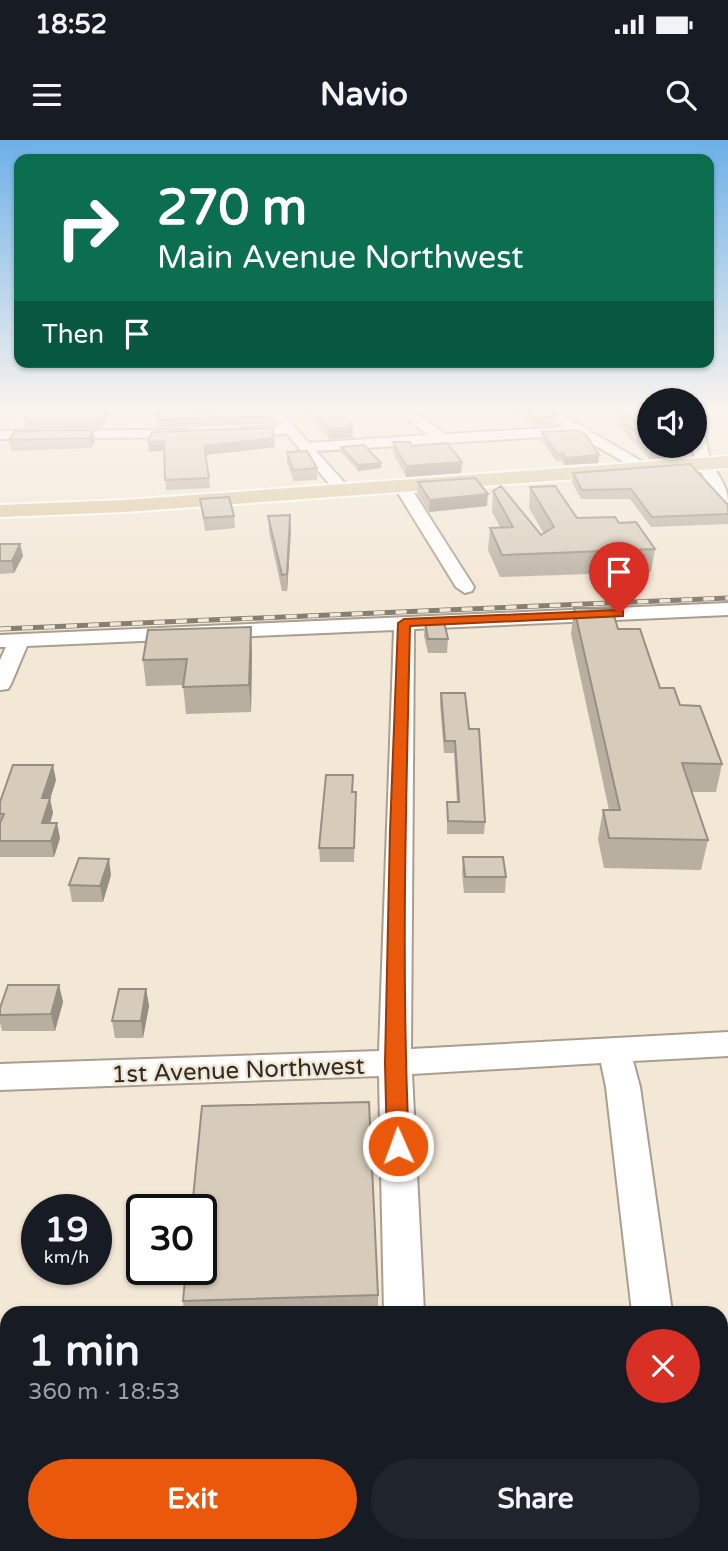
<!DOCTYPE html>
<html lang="en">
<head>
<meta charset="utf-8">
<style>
	:root { --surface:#171b24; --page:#20242c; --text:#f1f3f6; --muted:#9ea1a6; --accent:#ea580c }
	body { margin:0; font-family:"Varela Round",sans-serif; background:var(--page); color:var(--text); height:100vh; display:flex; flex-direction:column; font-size:26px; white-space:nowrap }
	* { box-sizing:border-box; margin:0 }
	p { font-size:23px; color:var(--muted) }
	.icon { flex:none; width:38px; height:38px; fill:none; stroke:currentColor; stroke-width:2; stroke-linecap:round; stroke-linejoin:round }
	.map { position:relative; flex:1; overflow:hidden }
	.side { position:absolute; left:0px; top:1166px; width:728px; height:247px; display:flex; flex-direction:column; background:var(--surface); border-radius:21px 21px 0 0; box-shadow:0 2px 5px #0004 }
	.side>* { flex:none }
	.banner { position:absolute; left:14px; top:14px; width:700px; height:214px; border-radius:14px; box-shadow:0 2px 5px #0004; background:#0b6e4f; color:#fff; overflow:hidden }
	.controls { position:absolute; left:637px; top:248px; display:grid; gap:14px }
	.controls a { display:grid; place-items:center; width:70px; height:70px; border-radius:50%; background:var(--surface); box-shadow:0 2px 5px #0004; font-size:35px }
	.speed { position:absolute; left:21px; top:1054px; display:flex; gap:14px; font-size:35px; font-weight:700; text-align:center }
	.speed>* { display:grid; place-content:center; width:91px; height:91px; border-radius:50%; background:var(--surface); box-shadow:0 2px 5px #0004; line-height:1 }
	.speed small { font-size:18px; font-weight:400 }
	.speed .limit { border:4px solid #111; border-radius:10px; background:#fff; color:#111 }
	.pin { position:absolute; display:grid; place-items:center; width:60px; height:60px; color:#fff; margin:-72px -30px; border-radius:50% 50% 50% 0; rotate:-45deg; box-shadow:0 0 7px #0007 }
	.pin .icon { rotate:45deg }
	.me { position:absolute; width:77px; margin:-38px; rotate:358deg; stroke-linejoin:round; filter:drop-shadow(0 0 5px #0008) }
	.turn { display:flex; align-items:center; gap:24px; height:147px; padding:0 28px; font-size:32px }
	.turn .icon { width:91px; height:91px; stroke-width:2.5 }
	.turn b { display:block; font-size:49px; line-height:60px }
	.then { display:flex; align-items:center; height:66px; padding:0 28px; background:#0003; gap:14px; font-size:26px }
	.round { display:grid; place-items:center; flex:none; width:74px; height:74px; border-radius:37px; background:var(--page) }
	.summary { display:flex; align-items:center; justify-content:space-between; height:119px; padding:0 28px }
	h1 { font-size:42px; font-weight:700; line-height:52px }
	.cta { display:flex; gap:14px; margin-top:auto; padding:14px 28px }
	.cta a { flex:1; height:80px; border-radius:42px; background:var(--accent); color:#fff; font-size:28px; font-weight:700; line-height:80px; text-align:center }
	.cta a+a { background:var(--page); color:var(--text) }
	.status { display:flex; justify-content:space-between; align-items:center; height:49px; padding:0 35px; background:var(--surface); direction:ltr }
	.status svg { height:19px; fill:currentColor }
	header { display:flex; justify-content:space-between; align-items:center; height:91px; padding:0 28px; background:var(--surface); font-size:32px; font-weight:700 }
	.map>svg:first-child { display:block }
</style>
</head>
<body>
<div class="status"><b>18:52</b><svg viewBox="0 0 49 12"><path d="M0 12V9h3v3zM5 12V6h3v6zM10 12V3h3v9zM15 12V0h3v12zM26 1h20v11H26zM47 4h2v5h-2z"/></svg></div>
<header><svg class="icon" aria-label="menu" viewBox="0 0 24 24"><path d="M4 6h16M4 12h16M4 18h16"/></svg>Navio<svg class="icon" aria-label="search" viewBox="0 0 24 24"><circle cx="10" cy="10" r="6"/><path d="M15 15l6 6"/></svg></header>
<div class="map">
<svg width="728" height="1411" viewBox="0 0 728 1411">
	<rect width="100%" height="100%" fill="#f3e7d6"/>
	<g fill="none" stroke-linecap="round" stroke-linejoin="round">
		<defs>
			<path id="minor" d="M264 268H278L309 303 428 295 393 268H409L445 294 564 287 534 268H551L651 327 643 332 638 330 577 295 316 311 350 349 342 354 336 352 287 294 235 296 233 293 240 289 280 286Z
				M695 268H703C704 285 705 302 710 318 716 335 728 344 728 363 714 359 692 321 693 306 693 297 695 281 695 268Z
				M187 290 192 291V297L0 299V291Z
				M401 340 409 345 474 447 472 451 465 453 456 447 393 345Z
				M728 463V475L414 489 411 909 728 892V916L633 921 640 947 672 1172H632L606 947 601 923 412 934 424 1172H384L379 936 0 950V924L379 911 394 490 27 506 11 544 8 549 0 550V520L6 507H0V495Z
				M389 1405H435L436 1411H388Z
				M657 1405H703L705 1411H657Z"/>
			<path id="major" d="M728 316V328L125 372 0 377V365L125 360Z"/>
		</defs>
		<use href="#minor" stroke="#aa9f8f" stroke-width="4"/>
		<use href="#major" stroke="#fff" stroke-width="4"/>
		<use href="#minor" fill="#fff" fill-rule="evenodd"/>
		<use href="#major" fill="#dbc9a1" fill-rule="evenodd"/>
		<defs>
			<path id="rail" d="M0 489 728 458"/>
		</defs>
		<use href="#rail" stroke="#857e72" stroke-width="5"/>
		<use href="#rail" stroke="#f3e7d6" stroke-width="3.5" stroke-dasharray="11" stroke-linecap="butt"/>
	</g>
	<path fill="#b9afa1" d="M110 268 101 288H25L24 281 64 271Z
		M302 268H340L353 297 329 299Z
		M505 268H543L557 276 556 285 532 286 523 274 517 275Z
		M556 268H568V275Z
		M270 272 271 284 157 288V280L188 273Z
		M619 274 673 317 649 319 618 285Z
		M93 290 95 301 91 308 11 311 9 300Z
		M542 292 598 323 564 325 562 321H556L541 300Z
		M274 298 275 307 206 315 210 348 166 350 164 311 149 312Z
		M393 302 412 306 462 322 461 333 406 337 393 313Z
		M341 307 381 328 358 331 341 312Z
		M287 312 317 328V340L294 341 287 323Z
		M573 333 728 365V384L651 387 630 359H581L572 342Z
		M418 342 487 366 429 372 417 353Z
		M530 347 577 378 619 383 655 409 651 432 500 437 488 410 490 388 500 387 492 372 493 351 541 395 544 394 529 368Z
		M200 359 234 376 235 388 205 391Z
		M268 376 291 391 287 451H282L269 392Z
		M0 404H20L23 416 14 433 0 434Z
		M574 468 618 489 660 548 680 565 722 624 716 652H692L708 700 701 730 604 728 598 699 603 670H609L571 494Z
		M425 482 448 499 447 513H428L424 496Z
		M252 513 251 572 186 574 183 545 146 546 143 520Z
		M441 553 469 589 485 682 484 694H447V662H457L454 613H444L440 564Z
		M56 640 50 659 53 673 50 683 60 698 54 717H0V662Z
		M353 652H356L354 722H320L319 708Z
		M463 717 506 737 505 753H464L462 733Z
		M111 735 103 762H72L69 745Z
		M59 845 63 862 55 891H2L0 883V868Z
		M146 849 149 866 143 898H115L112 881Z
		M378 1155V1172H184L183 1161Z"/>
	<path fill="#968f83" d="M106 268H110L101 288 100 281Z
		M517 268H524L523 274 517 275Z
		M353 287V297L329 299V288Z
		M93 290 95 301 91 308 90 298Z
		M274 298 275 307 205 315 204 306Z
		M164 301 165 310 149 312 148 302Z
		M675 306 673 317 649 319 650 308Z
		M599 315 598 323 564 325 565 318Z
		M462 322 461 333 406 337V326Z
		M381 323V328L358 331V325Z
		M488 354 487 366 429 372 430 360Z
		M290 375 291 391 287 451V434Z
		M20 404 23 416 14 433 12 421Z
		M251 487 252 513 251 572 249 545Z
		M53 625 56 640 50 659 53 673 46 698 42 683V658Z
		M57 683 60 698 54 717 51 701Z
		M109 719 111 735 103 762 100 746Z
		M59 845 63 862 55 891 51 874Z
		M146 849 149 866 143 898 141 881Z"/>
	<path fill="#d7ccbb" stroke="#968f83" stroke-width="2" d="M65 268H106L100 281H24L29 272 64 271Z
		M311 268H340L353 287 329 288Z
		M526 268H543L557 276 533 278Z
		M160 269 188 270 187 273 270 272 271 276 157 280Z
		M620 273 649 288V306H675L650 308 619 274Z
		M273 288 274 298 204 306 209 338 165 340 164 301 148 302 152 292Z
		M93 290 90 298 9 300 15 291Z
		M577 290 586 295 599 315 565 318 563 313 557 314 542 292Z
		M393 302H410L412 306 447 303 462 322 406 326Z
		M364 305 381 323 358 325 341 307Z
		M307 311 317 328 293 330 287 312Z
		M690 324 728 365V374L652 377 631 349 582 350 573 333Z
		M475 338 488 354 430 360 418 342Z
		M501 346 541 395 554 387 530 347 555 346 577 378 615 377 619 383 636 382 655 409 502 415 490 388 513 387 493 351Z
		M229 357 234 376 204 378 200 359Z
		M290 375 287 434 282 435 268 376Z
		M0 404H20L12 421H0Z
		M574 468 612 469 618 489H640L660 548H674L680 565 700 566 722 624 682 623 708 700 609 698 603 670H620Z
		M425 482H444L448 499H428Z
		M251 487 249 545 183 547 187 519 143 520 148 490Z
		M441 553H465L469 589H479L485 682 448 681 447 662H459L455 601H445Z
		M13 625H53L42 658H50L42 683H57L51 701H0V683L4 674H0V662Z
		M326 635H353L352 652H356L354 708H319Z
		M463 717H503L506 737H465Z
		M79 718 109 719 100 746 69 745Z
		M8 845H59L51 874 0 875V868Z
		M119 849H146L141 881H112Z
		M369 962 378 1155 183 1161 186 1129H201V1069H192L202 966Z"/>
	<linearGradient id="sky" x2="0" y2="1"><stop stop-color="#6db0e8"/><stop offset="0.58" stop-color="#faf4ed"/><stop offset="1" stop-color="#faf4ed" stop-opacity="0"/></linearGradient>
	<rect width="728" height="466" fill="url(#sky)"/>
	<path fill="#ea580c" stroke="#983908" stroke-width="2" d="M619 470 623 471V476L410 486C406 660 401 833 409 1006L405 1012 398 1015 390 1012 387 1006 385 923 390 691 398 483 404 479Z"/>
	<g text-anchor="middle" stroke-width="5" stroke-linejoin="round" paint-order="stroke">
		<g font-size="24" fill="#302c25" stroke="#f3e7d6">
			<text transform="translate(238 930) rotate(-2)" y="8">1st Avenue Northwest</text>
		</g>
	</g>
</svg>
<div class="controls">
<a><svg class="icon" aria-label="sound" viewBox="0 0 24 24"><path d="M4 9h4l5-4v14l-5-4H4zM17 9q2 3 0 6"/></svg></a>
</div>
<div class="speed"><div>19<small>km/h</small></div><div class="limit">30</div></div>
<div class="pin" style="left:619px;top:474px;background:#d93025"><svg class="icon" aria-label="arrive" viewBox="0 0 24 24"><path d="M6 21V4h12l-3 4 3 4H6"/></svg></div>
<svg class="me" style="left:398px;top:1006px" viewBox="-20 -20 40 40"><circle r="17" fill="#ea580c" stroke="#fff" stroke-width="3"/><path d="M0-11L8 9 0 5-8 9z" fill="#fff"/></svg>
<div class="banner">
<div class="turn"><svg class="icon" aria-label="right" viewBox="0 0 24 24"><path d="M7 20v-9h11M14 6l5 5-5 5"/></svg><div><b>270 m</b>Main Avenue Northwest</div></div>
<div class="then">Then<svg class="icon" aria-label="arrive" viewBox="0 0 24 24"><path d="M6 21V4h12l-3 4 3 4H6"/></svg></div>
</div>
<section class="side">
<div class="summary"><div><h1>1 min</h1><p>360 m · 18:53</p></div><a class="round" style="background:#d93025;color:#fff"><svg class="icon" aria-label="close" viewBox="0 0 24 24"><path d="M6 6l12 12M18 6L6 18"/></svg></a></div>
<div class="cta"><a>Exit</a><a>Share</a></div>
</section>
</div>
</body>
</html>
